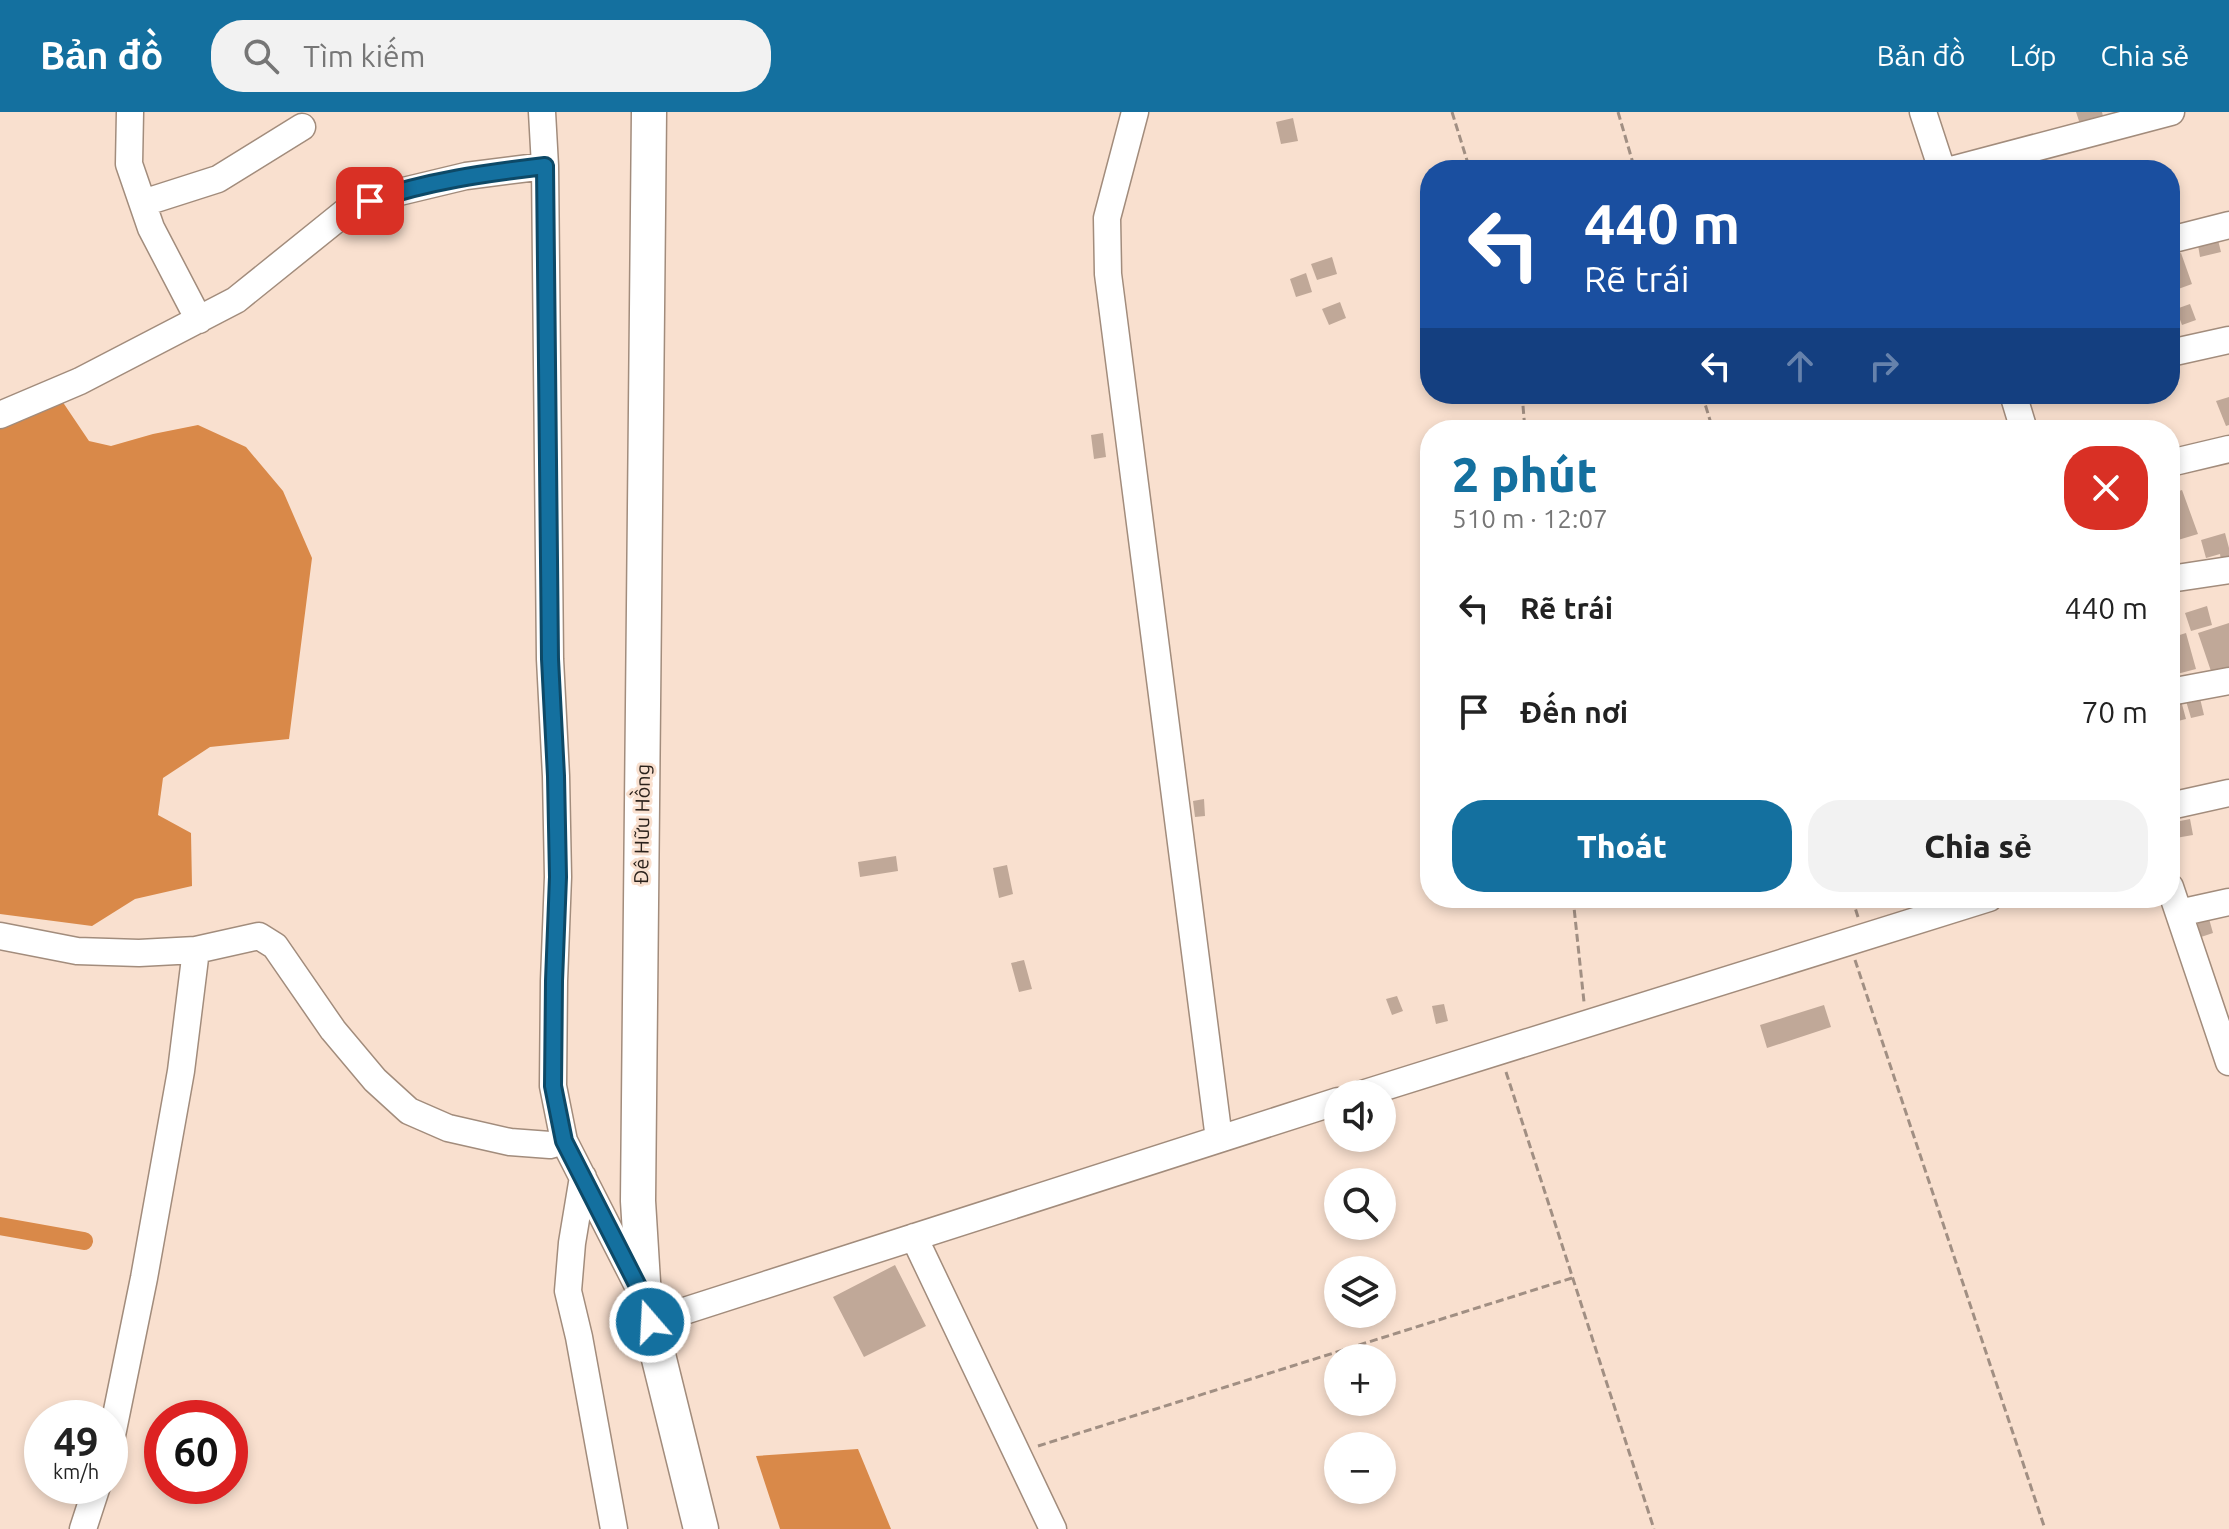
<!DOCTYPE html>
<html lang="vi">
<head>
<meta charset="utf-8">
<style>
	:root { --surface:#fff; --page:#f2f2f2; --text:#222; --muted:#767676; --accent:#14709f }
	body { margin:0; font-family:Ubuntu,sans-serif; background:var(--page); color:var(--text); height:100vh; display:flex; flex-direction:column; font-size:30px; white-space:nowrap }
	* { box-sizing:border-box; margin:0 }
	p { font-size:26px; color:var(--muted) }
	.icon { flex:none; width:44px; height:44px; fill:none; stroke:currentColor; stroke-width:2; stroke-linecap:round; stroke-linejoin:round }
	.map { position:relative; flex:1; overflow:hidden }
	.drawer { position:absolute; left:1420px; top:308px; width:760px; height:488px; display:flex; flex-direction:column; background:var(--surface); border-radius:32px; box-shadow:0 4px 12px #0003 }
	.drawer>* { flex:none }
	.hud { position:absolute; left:1420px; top:48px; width:760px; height:244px; border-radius:32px; box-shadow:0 4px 12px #0003; background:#1a4fa0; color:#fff; overflow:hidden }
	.tools { position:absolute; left:1324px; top:968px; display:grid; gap:16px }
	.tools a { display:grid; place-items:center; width:72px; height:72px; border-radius:50%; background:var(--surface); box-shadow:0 4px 12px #0003; font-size:40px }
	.speed { position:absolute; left:24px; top:1288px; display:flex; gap:16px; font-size:40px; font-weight:700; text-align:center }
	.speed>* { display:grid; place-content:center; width:104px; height:104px; border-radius:50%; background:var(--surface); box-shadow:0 4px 12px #0003; line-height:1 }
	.speed small { font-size:20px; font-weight:400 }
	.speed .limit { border:12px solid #d22; background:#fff; color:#111 }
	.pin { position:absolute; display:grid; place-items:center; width:68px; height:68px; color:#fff; margin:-34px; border-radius:16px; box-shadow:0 4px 12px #0006 }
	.me { position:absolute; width:88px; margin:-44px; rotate:341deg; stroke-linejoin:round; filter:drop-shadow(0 0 6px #0008) }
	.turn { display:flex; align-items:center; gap:28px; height:168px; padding:0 32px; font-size:36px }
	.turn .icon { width:104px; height:104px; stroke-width:2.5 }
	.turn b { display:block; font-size:56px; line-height:68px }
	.lanes { display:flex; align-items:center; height:76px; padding:0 32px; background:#0003; justify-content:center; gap:40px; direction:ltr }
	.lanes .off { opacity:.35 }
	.round { display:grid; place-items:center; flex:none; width:84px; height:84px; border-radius:32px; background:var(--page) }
	.overview { display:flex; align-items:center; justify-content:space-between; height:136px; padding:0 32px }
	h1 { font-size:48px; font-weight:800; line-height:60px; color:var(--accent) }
	.button { display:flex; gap:16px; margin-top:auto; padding:16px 32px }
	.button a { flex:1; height:92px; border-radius:32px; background:var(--accent); color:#fff; font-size:32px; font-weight:800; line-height:92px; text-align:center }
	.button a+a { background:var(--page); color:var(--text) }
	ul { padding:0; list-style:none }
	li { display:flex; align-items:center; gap:24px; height:104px; padding:0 32px }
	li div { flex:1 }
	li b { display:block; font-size:30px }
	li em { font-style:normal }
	header { display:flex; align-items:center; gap:48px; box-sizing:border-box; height:112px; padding:0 40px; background:var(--accent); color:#fff }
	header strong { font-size:38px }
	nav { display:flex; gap:44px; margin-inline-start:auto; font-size:28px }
	.search { width:560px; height:72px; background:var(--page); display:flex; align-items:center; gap:20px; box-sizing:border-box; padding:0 28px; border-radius:32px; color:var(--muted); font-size:30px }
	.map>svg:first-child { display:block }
</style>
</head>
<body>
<header>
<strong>Bản đồ</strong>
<div class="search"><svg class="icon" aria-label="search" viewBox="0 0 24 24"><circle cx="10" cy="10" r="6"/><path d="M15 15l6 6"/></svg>Tìm kiếm</div>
<nav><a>Bản đồ</a><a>Lớp</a><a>Chia sẻ</a></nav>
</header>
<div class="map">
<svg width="2229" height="1417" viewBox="0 0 2229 1417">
	<rect width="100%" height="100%" fill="#f9e0cf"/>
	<path fill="#d98949" d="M58 283 89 329 111 334 153 322 198 313 246 335 283 379 312 446 289 627 210 635 163 666 158 703 191 721 192 774 135 787 92 814 0 802V313Z
		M858 1337 891 1417H780L756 1344Z"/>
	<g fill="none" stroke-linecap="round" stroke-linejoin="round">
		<path stroke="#d98949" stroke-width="18" d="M0 1114 84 1129"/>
	</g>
	<path fill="#c0a898" d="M2076 0H2102L2103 4 2080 12Z
		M1293 6 1298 29 1281 32 1276 10Z
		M2218 128 2221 140 2200 145 2198 133Z
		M2181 141 2192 172 2170 180V144Z
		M1332 145 1337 162 1317 168 1311 152Z
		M1306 161 1312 180 1296 185 1290 167Z
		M1340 190 1346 206 1329 213 1322 197Z
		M2190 192 2196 208 2182 213 2176 197Z
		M2229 285V313L2226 314 2216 289Z
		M1103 321 1106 345 1094 347 1091 323Z
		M2182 378 2198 422 2178 428 2170 406V382Z
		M2225 421 2229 436V446L2221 448 2220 442 2206 446 2201 428Z
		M2207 494 2212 513 2191 519 2185 501Z
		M2229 511V560L2213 565 2198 521Z
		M2186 521 2196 557 2177 562 2170 537V526Z
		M2198 578 2204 603 2191 606 2184 582Z
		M2180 585 2186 607 2170 611V588Z
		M1204 687 1205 704 1195 705 1193 689Z
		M2190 707 2193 723 2170 727V711Z
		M896 744 898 759 860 765 858 750Z
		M1007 753 1013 782 999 786 993 756Z
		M2208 803 2213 821 2201 825 2196 806Z
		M1024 848 1032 877 1019 880 1011 851Z
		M1397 884 1403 899 1392 903 1386 887Z
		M1444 892 1448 909 1436 912 1432 894Z
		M1824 893 1831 915 1767 936 1760 913Z
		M895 1153 926 1214 864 1245 833 1185Z"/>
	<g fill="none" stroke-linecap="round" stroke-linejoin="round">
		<defs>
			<path id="minor" d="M130 0 129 52 151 116 199 208
				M542 0 545 54 550 547 556 664 558 765 554 869 553 974 564 1029
				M1135 0 1107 106 1108 162 1219 1027
				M1923 0 1942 58
				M1951 58 2171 0
				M143 91 218 67 302 15
				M2170 128 2229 113
				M2170 241 2229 228
				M2013 282 2024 318
				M0 303 80 269 236 188 349 97 391 82 466 64 545 54
				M2170 351 2229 337
				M2170 467 2229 458
				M2170 580 2229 569
				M2170 694 2229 681
				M2170 775 2229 950
				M2179 801 2229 790
				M0 824 77 839 139 841 196 838 259 824 275 834 333 918 375 968 409 999 448 1016 510 1030 550 1033 564 1029 641 1180
				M1362 982 1989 786
				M583 1065 572 1131 568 1179 579 1225 614 1417
				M914 1125 1053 1417
				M650 1210 1338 989
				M110 1333 144 1166 181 959 196 838
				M83 1417 97 1374"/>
			<path id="major" d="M649 0 638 1089 644 1186 701 1417"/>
		</defs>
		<use href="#minor" stroke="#a28c7c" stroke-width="29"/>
		<use href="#major" stroke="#a28c7c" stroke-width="37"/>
		<path stroke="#a18f83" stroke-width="3" stroke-dasharray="8 4" stroke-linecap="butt" d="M1452 0 1470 58
			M1618 0 1635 58
			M1522 282 1525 318
			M1702 282 1713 318
			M1573 786 1584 890
			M1852 786 1858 805
			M1855 848 2045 1417
			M1506 960 1654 1417
			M1038 1334 1572 1166"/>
		<use href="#minor" stroke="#fff" stroke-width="26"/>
		<use href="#major" stroke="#fff" stroke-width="34"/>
	</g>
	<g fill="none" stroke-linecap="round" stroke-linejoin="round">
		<defs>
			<path id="route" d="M370 89C427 69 486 61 545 54L550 547 556 664 558 765 554 869 553 974 564 1029 644 1186 650 1210"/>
		</defs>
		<use href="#route" stroke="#0d4967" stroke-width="20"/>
		<use href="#route" stroke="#14709f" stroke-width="14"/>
	</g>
	<g text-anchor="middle" stroke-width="6" stroke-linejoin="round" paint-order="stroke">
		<g font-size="20" fill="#2a211b" stroke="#f9e0cf">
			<text transform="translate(642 712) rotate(-89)" y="7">Đê Hữu Hồng</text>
		</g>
	</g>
</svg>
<div class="tools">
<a><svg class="icon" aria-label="sound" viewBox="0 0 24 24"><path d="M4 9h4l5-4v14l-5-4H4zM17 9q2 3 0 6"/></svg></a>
<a><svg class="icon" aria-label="search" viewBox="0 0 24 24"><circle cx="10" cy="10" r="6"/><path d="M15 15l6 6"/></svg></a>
<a><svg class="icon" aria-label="layers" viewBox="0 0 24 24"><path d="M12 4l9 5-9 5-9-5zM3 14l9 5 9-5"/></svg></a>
<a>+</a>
<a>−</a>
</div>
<div class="speed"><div>49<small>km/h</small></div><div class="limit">60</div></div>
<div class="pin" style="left:370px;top:89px;background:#d93025"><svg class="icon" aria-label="arrive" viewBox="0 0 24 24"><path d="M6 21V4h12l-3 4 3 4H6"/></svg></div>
<svg class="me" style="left:650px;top:1210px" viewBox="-20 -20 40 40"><circle r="17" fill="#14709f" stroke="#fff" stroke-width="3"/><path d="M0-11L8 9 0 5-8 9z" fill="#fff"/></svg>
<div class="hud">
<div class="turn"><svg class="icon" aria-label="left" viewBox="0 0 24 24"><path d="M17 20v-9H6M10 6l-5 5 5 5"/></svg><div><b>440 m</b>Rẽ trái</div></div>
<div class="lanes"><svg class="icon" aria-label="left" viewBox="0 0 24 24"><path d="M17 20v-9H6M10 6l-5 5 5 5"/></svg><svg class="icon off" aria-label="ahead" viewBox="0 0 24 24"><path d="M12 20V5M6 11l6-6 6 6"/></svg><svg class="icon off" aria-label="right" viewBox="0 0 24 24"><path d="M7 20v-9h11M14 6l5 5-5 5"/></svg></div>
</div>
<section class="drawer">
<div class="overview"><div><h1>2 phút</h1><p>510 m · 12:07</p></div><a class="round" style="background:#d93025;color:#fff"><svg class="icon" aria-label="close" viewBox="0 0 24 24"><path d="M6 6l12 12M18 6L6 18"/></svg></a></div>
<ul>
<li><svg class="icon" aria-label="left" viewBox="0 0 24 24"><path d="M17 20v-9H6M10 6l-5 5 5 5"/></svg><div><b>Rẽ trái</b></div><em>440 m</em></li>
<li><svg class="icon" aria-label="arrive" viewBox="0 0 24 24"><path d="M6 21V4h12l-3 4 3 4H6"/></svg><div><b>Đến nơi</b></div><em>70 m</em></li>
</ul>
<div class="button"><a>Thoát</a><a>Chia sẻ</a></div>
</section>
</div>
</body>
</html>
